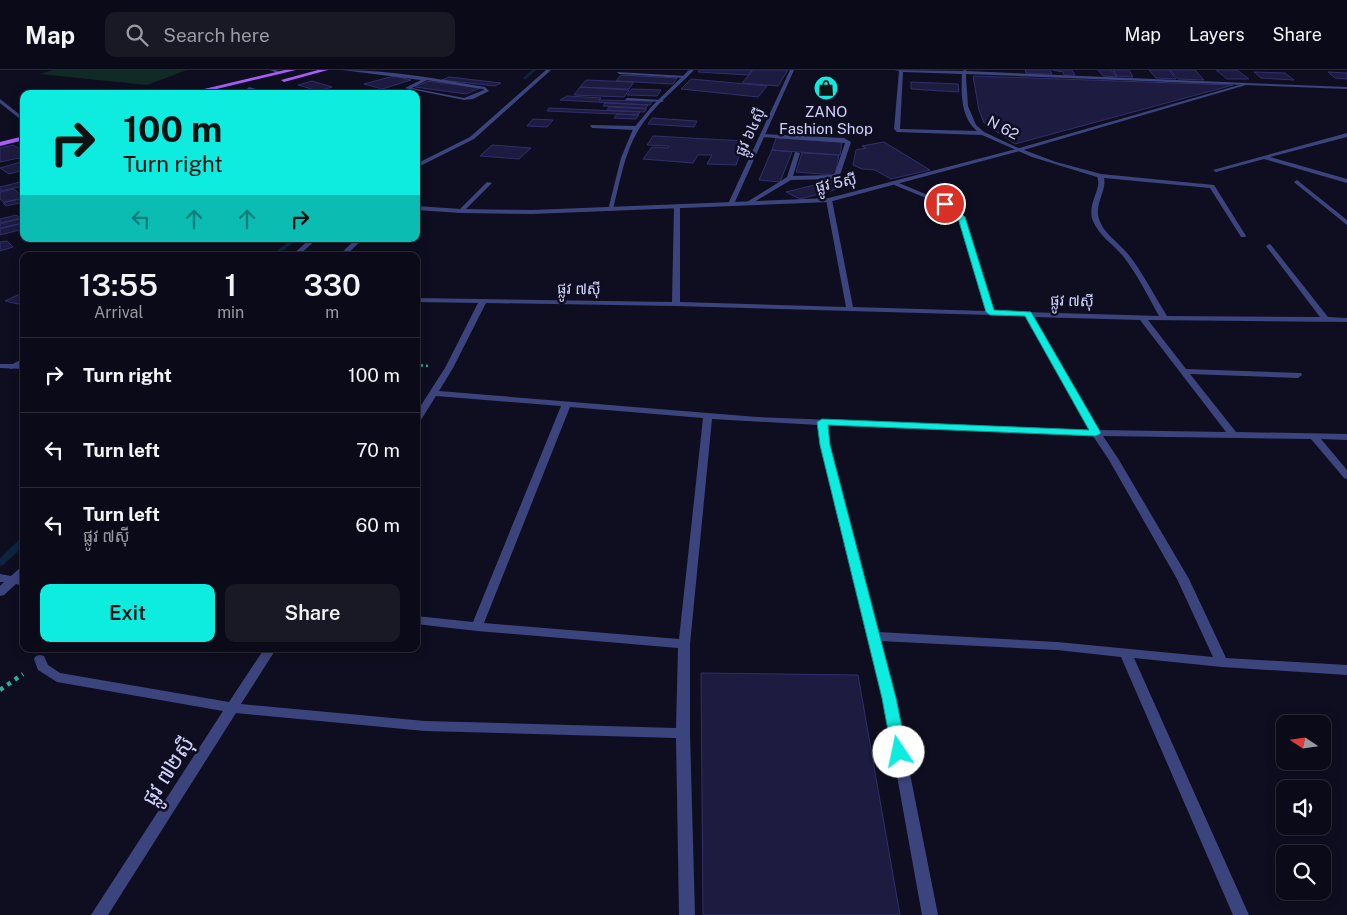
<!DOCTYPE html>
<html lang="en">
<head>
<meta charset="utf-8">
<style>
	:root { --surface:#0b0a18; --page:#191825; --text:#f1f3f6; --muted:#9a9aa2; --line:#2b2b37; --accent:#0decdf }
	body { margin:0; font-family:"Public Sans","Noto Sans Khmer",sans-serif; background:var(--page); color:var(--text); height:100vh; display:flex; flex-direction:column; font-size:19px; white-space:nowrap }
	* { box-sizing:border-box; margin:0 }
	p { font-size:16px; color:var(--muted) }
	.icon { flex:none; width:28px; height:28px; fill:none; stroke:currentColor; stroke-width:2; stroke-linecap:round; stroke-linejoin:round }
	.map { position:relative; flex:1; overflow:hidden }
	.sheet { position:absolute; left:20px; top:182px; width:400px; height:400px; display:flex; flex-direction:column; background:var(--surface); border-radius:10px; box-shadow:0 2px 12px #0003,0 0 0 1px var(--line) }
	.sheet>* { flex:none }
	.hud { position:absolute; left:20px; top:20px; width:400px; height:152px; border-radius:10px; box-shadow:0 2px 12px #0003,0 0 0 1px var(--line); background:#0decdf; color:#111; overflow:hidden }
	.needle { width:32px; rotate:283deg }
	.controls { position:absolute; left:1276px; top:645px; display:grid; gap:10px }
	.controls a { display:grid; place-items:center; width:55px; height:55px; border-radius:10px; background:var(--surface); box-shadow:0 2px 12px #0003,0 0 0 1px var(--line); font-size:25px }
	.pin { position:absolute; display:grid; place-items:center; width:42px; height:42px; color:#fff; margin:-21px; border:2px solid #fff; border-radius:50%; box-shadow:0 1px 5px #0007 }
	.me { position:absolute; width:55px; margin:-28px; rotate:349deg; stroke-linejoin:round; filter:drop-shadow(0 0 4px #0008) }
	.turn { display:flex; align-items:center; gap:18px; height:105px; padding:0 20px; font-size:22px }
	.turn .icon { width:65px; height:65px; stroke-width:2.5 }
	.turn b { display:block; font-size:35px; line-height:42px }
	.lanes { display:flex; align-items:center; height:48px; padding:0 20px; background:#0003; justify-content:center; gap:25px; direction:ltr }
	.lanes .off { opacity:.35 }
	.eta { display:flex; justify-content:space-evenly; align-items:center; height:85px; text-align:center }
	.eta b { font-size:30px; font-weight:600; line-height:35px }
	.button { display:flex; gap:10px; margin-top:auto; padding:10px 20px }
	.button a { flex:1; height:58px; border-radius:10px; background:var(--accent); color:#111; font-size:20px; font-weight:600; line-height:58px; text-align:center }
	.button a+a { background:var(--page); color:var(--text) }
	ul { padding:0; list-style:none }
	li { display:flex; align-items:center; gap:15px; height:75px; padding:0 20px; border-top:1px solid var(--line) }
	li div { flex:1 }
	li b { display:block; font-size:19px }
	li em { font-style:normal }
	header { display:flex; align-items:center; gap:30px; box-sizing:border-box; height:70px; padding:0 25px; background:var(--surface); border-bottom:1px solid var(--line) }
	header strong { font-size:24px }
	nav { display:flex; gap:28px; margin-inline-start:auto; font-size:18px }
	.search { width:350px; height:45px; background:var(--page); display:flex; align-items:center; gap:12px; box-sizing:border-box; padding:0 18px; border-radius:10px; color:var(--muted); font-size:19px }
	.map>svg:first-child { display:block }
</style>
</head>
<body>
<header>
<strong>Map</strong>
<div class="search"><svg class="icon" aria-label="search" viewBox="0 0 24 24"><circle cx="10" cy="10" r="6"/><path d="M15 15l6 6"/></svg>Search here</div>
<nav><a>Map</a><a>Layers</a><a>Share</a></nav>
</header>
<div class="map">
<svg width="1347" height="845" viewBox="0 0 1347 845">
	<rect width="100%" height="100%" fill="#0f0e20"/>
	<path fill="#122a25" d="M53 0H187L147 15 40 4Z"/>
	<g fill="none" stroke-linecap="round" stroke-linejoin="round">
		<path fill="#0c253c" fill-rule="evenodd" d="M532 0H536L526 9H524V7Z
			M292 169H298L276 186H270Z
			M24 467V476L3 495 0 496V488L21 468Z"/>
	</g>
	<path fill="#1d1b40" stroke="#312f6b" d="M699 0H752L748 5 698 2Z
		M753 0H788L778 16 742 13Z
		M1025 0H1050L1052 4 1026 3Z
		M1052 0H1072L1075 5H1064L1063 2Z
		M1098 0H1111L1117 7 1103 6Z
		M1113 0H1129L1133 7 1117 6Z
		M1149 0H1169L1176 9 1156 8Z
		M1170 0H1195L1204 10 1178 9Z
		M1216 0H1237L1249 9H1227Z
		M1254 2 1285 3 1294 10 1261 8Z
		M1328 2 1347 3V9L1335 8Z
		M621 5 677 8 673 14 616 11Z
		M394 6 411 10 382 19 364 14Z
		M973 6 1233 15 1015 74 984 53 979 40Z
		M449 7 501 13 495 16 442 10Z
		M691 9 767 16 758 27 681 19Z
		M586 10 634 12 629 19 580 17Z
		M312 11 332 17 318 21 298 15Z
		M428 11 480 18 466 24 415 17Z
		M911 12 958 14 959 22 911 19Z
		M580 17 629 20 624 27 574 25Z
		M632 19 661 20 657 26 627 25Z
		M567 26 601 28 599 30 652 31 650 35 560 30Z
		M605 33 648 35 646 38 603 36Z
		M609 37 647 39 644 42 607 40Z
		M549 38 640 42 638 45 547 41Z
		M617 44 639 45 636 49 614 48Z
		M652 48 697 51 694 57 648 54Z
		M533 49 553 50 547 57 527 56Z
		M653 66 745 71 736 95 707 94 712 85H698L693 93 643 89 652 77 668 78 669 76 647 75Z
		M776 68 842 72 840 85 772 80Z
		M884 72 930 100 891 109 875 100 862 99 853 95 856 80 866 78 862 76Z
		M13 75 24 81V87L0 92V78Z
		M492 75 531 78 519 89 480 86Z
		M772 80 792 82 780 112 759 110Z
		M802 83 839 85 835 105 796 102Z
		M24 91V100L9 104 0 98Z
		M835 110 849 116 800 129 786 122Z
		M24 111V116L0 121V117Z
		M14 119 24 128 4 132 0 129V122Z
		M24 128V132L6 136 3 133Z
		M16 145 20 148 0 153V149Z
		M19 149 23 153 0 158V154Z
		M22 153 24 159 0 165V159Z
		M7 171 13 177 0 181V172Z
		M24 222V231L18 234 5 231Z
		M701 603 858 605 900 845H703Z"/>
	<g fill="none" stroke-linecap="round" stroke-linejoin="round">
		<path stroke="#35ac92" stroke-width="2.5" stroke-dasharray="2 3" stroke-linecap="butt" d="M416 295 429 296"/>
		<path stroke="#35ac92" stroke-width="4.5" stroke-dasharray="4 5" stroke-linecap="butt" d="M0 620 23 604"/>
		<path fill="#3c447d" fill-rule="evenodd" d="M270 0H276L282 3 280 4Z
			M342 0C390 0 438 9 485 17L489 21 473 29 464 30 405 18 421 10ZM427 10 483 19 484 20 464 28 412 18Z
			M617 2 685 6 687 7 685 8 619 4Z
			M249 17 269 23V24H262L247 19Z
			M627 28 662 30 664 31 662 32 625 30Z
			M590 55 636 56 639 58 636 60 592 58Z
			M761 64 844 68 851 72 840 105 833 109 791 110 749 135 746 133 747 132 787 107 795 82 800 83 793 106 832 105 835 103 845 73 763 67 760 65Z
			M487 112 492 113 463 142H459V140Z
			M24 288V293L11 299 7 297Z"/>
		<path fill="#3c447d" fill-rule="evenodd" d="M546 0H551L474 69 416 98V94L470 67Z
			M689 0H694C676 19 653 36 639 59 624 83 620 112 613 139L608 140 621 88 633 59 652 36Z
			M790 0H794L734 134 729 135 728 134Z
			M894 0 962 1 966 0V1L1248 13 1246 15 966 4V7L968 36 976 55 984 62 1016 77 1056 92 1101 104 1214 115 1246 166 1245 167H1241L1210 118 1104 108C1107 121 1094 134 1099 149 1103 163 1118 172 1128 184 1143 203 1154 225 1167 246L1320 247 1266 176 1269 174 1271 175 1328 247 1347 248V252L1148 250 1186 299 1301 303 1302 305 1298 308 1190 304 1236 362 1347 364V370L1321 369 1347 400V409L1344 408 1311 369 1103 366 1119 390 1189 509 1226 588 1347 595V605L1222 597 1134 588 1249 845H1233L1121 587 1057 580 880 571 895 628 938 845H922L883 628 820 375 818 355 712 349 690 574V663L695 845H679L676 668 425 661 236 643 108 845H91L223 641 57 612 38 600 34 589 36 586 40 585 44 586 48 595 60 603 229 632 264 579H276L241 634 425 651 676 658 678 578 477 561 416 554V546L473 552 561 336 436 326 419 353 416 354V343L445 298 478 233 416 232V228L672 232 674 137 677 135 680 137V232L846 237 826 130 829 128 832 130 853 237 986 241 959 148 943 135 892 114V112L894 111 947 133 964 146 993 241 1159 246C1148 226 1137 204 1123 186 1113 174 1099 166 1093 151 1086 134 1103 118 1097 107L1032 87 982 65 897 62 894 59 899 1ZM903 2 962 4C961 24 961 48 977 61L900 59ZM486 233 676 236 1026 246 1090 360 757 347 439 321 453 298ZM1034 247 1140 250 1226 362 1099 360ZM570 337 703 348 679 569 484 553ZM827 355 1093 366 1109 390 1177 509 1213 587 1057 572 878 562 830 375Z
			M0 29 24 48V52L0 33Z
			M1347 63V67L1270 87 1347 109V113L1264 89 1216 102 1213 100Z
			M1297 110 1347 150V155L1295 113 1294 112Z
			M310 169H317L298 186H291Z
			M356 169H363L345 186H338Z
			M0 294H24V299L0 298Z
			M24 497V516L16 514 4 525 0 526V516L4 512H0V504L11 506 20 498Z"/>
		<path fill="#3c447d" fill-rule="evenodd" d="M1246 13 1347 17V19L1246 15 1020 81 829 132 532 144 461 143 416 140V136L461 139 532 140 829 128 1016 79Z"/>
		<path fill="#a55ef6" fill-rule="evenodd" d="M285 0H296L196 24H183Z
			M318 0H328L284 12 281 10Z
			M24 66V70L0 76V72Z"/>
	</g>
	<path fill="#0decdf" stroke="#089991" d="M943 133H948L965 147 994 240 1031 242 1101 363 1096 366 828 355 830 375 896 628 907 682 905 686 899 688 894 686 892 682 882 628 820 375 817 352 822 349 1089 360 1025 246 990 245 986 242 958 148 943 136Z"/>
	<defs>
		<symbol id="shop-disc" viewBox="-11 -11 22 22"><circle r="9.5" fill="#0decdf" stroke="#0f0e20"/><path d="M-5-2.5h2.3a2.7 3.5 0 0 1 5.4 0H5L5.5 6h-11ZM-1.5-2.5h3a1.5 2.3 0 0 0-3 0Z" fill="#111"/></symbol>
	</defs>
	<g fill-rule="evenodd">
		<use href="#shop-disc" x="812" y="4" width="28" height="28"/>
	</g>
	<g text-anchor="middle" stroke-width="5" stroke-linejoin="round" paint-order="stroke">
		<g font-size="15" fill="#d0d2fc" stroke="#0f0e20">
			<text x="826" y="47">ZANO<tspan x="826" dy="17">Fashion Shop</tspan></text>
		</g>
		<g font-size="15" fill="#d0d2fc" stroke="#0f0e20">
			<text transform="translate(1003 58) rotate(28)" y="5">N 62</text>
			<text transform="translate(750 62) rotate(-65)" y="5">ផ្លូវ ៦៤ស៊ី</text>
			<text transform="translate(836 113) rotate(-11)" y="5">ផ្លូវ 5ស៊ី</text>
			<text transform="translate(579 219) rotate(1)" y="5">ផ្លូវ ៧ស៊ី</text>
			<text transform="translate(1072 231) rotate(2)" y="5">ផ្លូវ ៧ស៊ី</text>
		</g>
		<g font-size="21" fill="#d0d2fc" stroke="#0f0e20">
			<text transform="translate(168 701) rotate(-57)" y="7">ផ្លូវ ៧២ស៊ី</text>
		</g>
	</g>
</svg>
<div class="controls">
<a><svg class="needle" viewBox="-14 -14 28 28"><path d="M0-13l5 13h-10z" fill="#e53935"/><path d="M0 13l5-13h-10z" fill="#9a9aa2"/></svg></a>
<a><svg class="icon" aria-label="sound" viewBox="0 0 24 24"><path d="M4 9h4l5-4v14l-5-4H4zM17 9q2 3 0 6"/></svg></a>
<a><svg class="icon" aria-label="search" viewBox="0 0 24 24"><circle cx="10" cy="10" r="6"/><path d="M15 15l6 6"/></svg></a>
</div>
<div class="pin" style="left:945px;top:134px;background:#d93025"><svg class="icon" aria-label="arrive" viewBox="0 0 24 24"><path d="M6 21V4h12l-3 4 3 4H6"/></svg></div>
<svg class="me" style="left:899px;top:682px" viewBox="-20 -20 40 40"><circle r="19" fill="#fff"/><path d="M0-13L10 11 0 6-10 11z" fill="#0decdf"/></svg>
<div class="hud">
<div class="turn"><svg class="icon" aria-label="right" viewBox="0 0 24 24"><path d="M7 20v-9h11M14 6l5 5-5 5"/></svg><div><b>100 m</b>Turn right</div></div>
<div class="lanes"><svg class="icon off" aria-label="left" viewBox="0 0 24 24"><path d="M17 20v-9H6M10 6l-5 5 5 5"/></svg><svg class="icon off" aria-label="ahead" viewBox="0 0 24 24"><path d="M12 20V5M6 11l6-6 6 6"/></svg><svg class="icon off" aria-label="ahead" viewBox="0 0 24 24"><path d="M12 20V5M6 11l6-6 6 6"/></svg><svg class="icon" aria-label="right" viewBox="0 0 24 24"><path d="M7 20v-9h11M14 6l5 5-5 5"/></svg></div>
</div>
<section class="sheet">
<div class="eta">
<div><b>13:55</b><p>Arrival</p></div>
<div><b>1</b><p>min</p></div>
<div><b>330</b><p>m</p></div>
</div>
<ul>
<li><svg class="icon" aria-label="right" viewBox="0 0 24 24"><path d="M7 20v-9h11M14 6l5 5-5 5"/></svg><div><b>Turn right</b></div><em>100 m</em></li>
<li><svg class="icon" aria-label="left" viewBox="0 0 24 24"><path d="M17 20v-9H6M10 6l-5 5 5 5"/></svg><div><b>Turn left</b></div><em>70 m</em></li>
<li><svg class="icon" aria-label="left" viewBox="0 0 24 24"><path d="M17 20v-9H6M10 6l-5 5 5 5"/></svg><div><b>Turn left</b><p>ផ្លូវ ៧ស៊ី</p></div><em>60 m</em></li>
</ul>
<div class="button"><a>Exit</a><a>Share</a></div>
</section>
</div>
</body>
</html>
